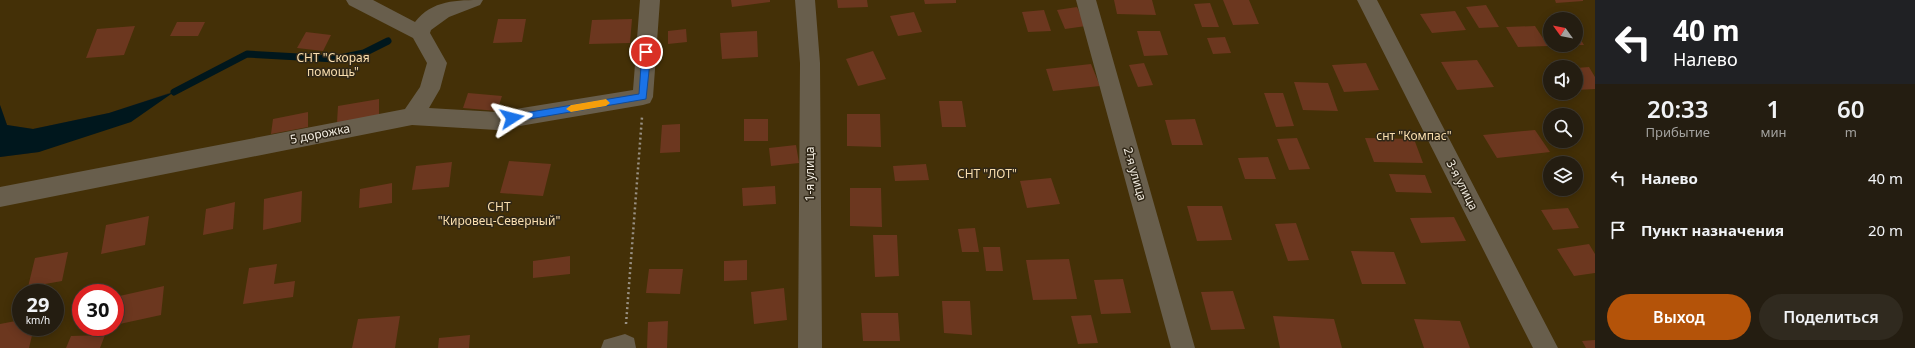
<!DOCTYPE html>
<html lang="ru">
<head>
<meta charset="utf-8">
<style>
	:root { --surface:#241d11; --page:#302a1f; --text:#f1f3f6; --muted:#a3a29f; --line:#413b31; --accent:#b45309 }
	body { margin:0; font-family:"Noto Sans",sans-serif; background:var(--page); color:var(--text); height:100vh; display:flex; flex-direction:column; font-size:15px; white-space:nowrap }
	* { box-sizing:border-box; margin:0 }
	p { font-size:13px; color:var(--muted) }
	.icon { flex:none; width:22px; height:22px; fill:none; stroke:currentColor; stroke-width:2; stroke-linecap:round; stroke-linejoin:round }
	.map { position:relative; flex:1; overflow:hidden }
	.details { display:flex; flex-direction:column; background:var(--surface); width:320px }
	.details>* { flex:none }
	.guide { background:#202124; color:#fff; overflow:hidden }
	.needle { width:26px; rotate:303deg }
	.fabs { position:absolute; left:1543px; top:12px; display:grid; gap:8px }
	.fabs a { display:grid; place-items:center; width:40px; height:40px; border-radius:50%; background:var(--surface); box-shadow:0 2px 10px #0003,0 0 0 1px var(--line); font-size:20px }
	.speed { position:absolute; left:12px; top:284px; display:flex; gap:8px; font-size:20px; font-weight:700; text-align:center }
	.speed>* { display:grid; place-content:center; width:52px; height:52px; border-radius:50%; background:var(--surface); box-shadow:0 2px 10px #0003,0 0 0 1px var(--line); line-height:1 }
	.speed small { font-size:10px; font-weight:400 }
	.speed .limit { border:6px solid #d22; background:#fff; color:#111 }
	.pin { position:absolute; display:grid; place-items:center; width:34px; height:34px; color:#fff; margin:-17px; border:2px solid #fff; border-radius:50%; box-shadow:0 1px 4px #0007 }
	.me { position:absolute; width:44px; margin:-22px; rotate:81deg; stroke-linejoin:round; filter:drop-shadow(0 0 3px #0008) }
	.turn { display:flex; align-items:center; gap:14px; height:84px; padding:0 12px; font-size:18px }
	.turn .icon { width:52px; height:52px; stroke-width:2.5 }
	.turn b { display:block; font-size:28px; line-height:34px }
	.eta { display:flex; justify-content:space-evenly; align-items:center; height:68px; text-align:center }
	.eta b { font-size:24px; font-weight:600; line-height:28px }
	.cta { display:flex; gap:8px; margin-top:auto; padding:8px 12px }
	.cta a { flex:1; height:46px; border-radius:24px; background:var(--accent); color:#fff; font-size:16px; font-weight:600; line-height:46px; text-align:center }
	.cta a+a { background:var(--page); color:var(--text) }
	ul { padding:0; list-style:none }
	li { display:flex; align-items:center; gap:12px; height:52px; padding:0 12px }
	li div { flex:1 }
	li b { display:block; font-size:15px }
	li em { font-style:normal }
	main { display:flex; flex:1; min-height:0 }
	.map>svg:first-child { display:block }
</style>
</head>
<body>
<main>
<div class="map">
<svg width="1595" height="348" viewBox="0 0 1595 348">
	<rect width="100%" height="100%" fill="#302717"/>
	<path fill="#443007" fill-rule="evenodd" d="M0 0H1595V348H0V157L39 152 172 92 109 113 33 129 7 125 0 105ZM1550 19H1576V45H1550ZM1550 67H1576V93H1550ZM1550 115H1576V141H1550ZM1550 163H1576V189H1550ZM21 293H55V327H21ZM81 293H115V327H81Z"/>
	<path fill="#00171d" d="M174 92 131 122 39 152 0 157V105L7 125 33 129 109 113Z"/>
	<g fill="none" stroke-linecap="round" stroke-linejoin="round">
		<path stroke="#00171d" stroke-width="7" d="M174 92 247 54 335 59 364 53 388 41"/>
	</g>
	<path fill="#6c371f" d="M731 0H770V2L732 7Z
		M837 0H867L868 7 838 8Z
		M924 0H956V3L925 4Z
		M1114 0H1152L1156 15 1117 14Z
		M1223 0H1249L1259 24 1233 25Z
		M1555 0H1583V1L1556 3Z
		M1210 3 1219 27H1202L1194 4Z
		M1486 5 1499 27 1479 28 1466 7Z
		M1077 7 1086 26 1065 29 1057 10Z
		M1044 10 1051 31 1028 32 1022 12Z
		M1455 11 1466 30 1432 33 1420 14Z
		M914 12 922 32 898 36 890 16Z
		M498 19H526L522 42 493 43Z
		M632 19 630 43 589 44 592 20Z
		M177 22H205L198 36H170Z
		M135 26 124 55 86 58 97 29Z
		M1535 26 1548 46 1518 47 1506 27Z
		M686 29 687 42 668 44V31Z
		M757 31 758 57 722 59 720 33Z
		M1137 31H1160L1168 55 1144 56Z
		M306 32 331 35 323 51 297 48Z
		M1576 32 1584 45H1576Z
		M1225 37 1231 53 1213 54 1207 38Z
		M873 51 886 79 858 86 846 59Z
		M1477 60 1494 87 1457 90 1441 62Z
		M1144 63 1153 85 1138 87 1129 65Z
		M1366 63 1379 90 1344 92 1332 65Z
		M1091 64 1100 86 1053 91 1046 69Z
		M1589 67 1595 77V89L1576 90V68Z
		M1294 82 1328 83 1338 111 1303 110Z
		M468 93 502 96 497 111 463 108Z
		M1264 93H1283L1294 126 1276 127Z
		M379 99V116L337 123 338 106Z
		M939 101H962L966 127H942Z
		M308 112V127L271 134 273 119Z
		M847 114H880L881 147 847 146Z
		M744 119H768V141H744Z
		M1195 119 1203 145H1172L1165 120Z
		M680 124V152L660 153 662 125Z
		M1535 130 1550 152 1497 158 1483 135Z
		M1297 138 1310 169 1289 170 1277 139Z
		M1365 138 1414 139 1423 163 1374 162Z
		M796 145 799 163 771 166 769 148Z
		M1268 157 1276 179H1245L1238 158Z
		M509 161 551 164 543 196 500 193Z
		M452 162 449 187 412 190 416 166Z
		M926 164 929 180 895 181 893 166Z
		M1389 174 1425 175 1432 193 1396 192Z
		M1051 178 1060 204 1027 208 1020 181Z
		M392 183V203L359 208 360 189Z
		M775 186 776 204 743 206 742 188Z
		M850 188H881L882 227 850 226Z
		M302 191 301 222 263 230 264 199Z
		M235 202 233 229 203 235 206 209Z
		M1187 206H1222L1232 240 1197 241Z
		M1568 208 1579 228 1553 230 1541 210Z
		M149 216 145 245 101 254 106 225Z
		M1454 217 1466 241 1421 243 1410 218Z
		M1296 223 1309 260 1288 261 1275 224Z
		M975 228 979 252H962L958 229Z
		M873 235H897L899 276 875 277Z
		M1589 244 1595 254V273L1574 276 1557 249Z
		M983 247H1000L1003 271H986Z
		M1351 251 1394 252 1406 284H1362Z
		M68 252 62 281 28 287 35 258Z
		M570 256V274L533 278V261Z
		M1069 259 1077 299 1033 300 1026 260Z
		M747 260V280L724 281V261Z
		M277 264 274 284 295 281 293 297 243 304 249 268Z
		M649 269H683L680 294 646 293Z
		M1123 279 1131 313 1101 314 1094 280Z
		M164 286 161 315 115 325V297Z
		M784 288 787 320 754 324 751 292Z
		M1233 291 1245 329 1211 330 1201 292Z
		M942 301H970L972 335 944 333Z
		M861 313H898L900 341H863Z
		M1091 315 1098 343 1078 344 1071 316Z
		M400 316 395 348H352L358 319Z
		M1273 316 1334 319 1342 348H1280Z
		M1414 319 1460 321 1470 348H1424Z
		M21 320V327H34L29 348H0V324Z
		M668 321 667 348H647L648 322Z
		M105 335 100 348H66L71 336Z
		M470 335 469 348H438L439 338Z
		M1595 340V348H1586L1582 341Z"/>
	<g fill="none" stroke-linecap="round" stroke-linejoin="round">
		<path stroke="#999184" stroke-width="2.5" stroke-dasharray="2 3" stroke-linecap="butt" d="M626 324 642 117"/>
		<path fill="#685e4c" fill-rule="evenodd" d="M346 0H373L415 22C432 0 457 0 483 0L480 5 449 17 431 30 430 33 447 63 440 89 429 108 497 112 633 90 640 0H660L653 97 650 103 643 105 497 130 412 125 0 207V187L405 109 420 87 427 63 413 38 349 5Z
			M795 0H815L820 63 822 348H798L800 63Z
			M1076 0H1096L1195 348H1171Z
			M1357 0H1377L1558 348H1533Z
			M625 334 634 338 636 348H601L604 340Z"/>
	</g>
	<path fill="#1a73e8" stroke="#114b97" d="M646 48 651 52 646 99 512 122 509 121V116L512 115 639 94 642 52Z"/>
	<path fill="#f59e0b" d="M606 99 610 103 606 106 571 112 566 109 571 105Z"/>
	<g text-anchor="middle" stroke-width="3" stroke-linejoin="round" paint-order="stroke">
		<g font-size="12" fill="#f9deae" stroke="#302717">
			<text x="333" y="62">СНТ "Скорая<tspan x="333" dy="14">помощь"</tspan></text>
			<text x="1414" y="140">снт "Компас"</text>
			<text x="987" y="178">СНТ "ЛОТ"</text>
			<text x="499" y="211">СНТ<tspan x="499" dy="14">"Кировец-Северный"</tspan></text>
		</g>
		<g font-size="12" fill="#f2ece1" stroke="#302717">
			<text transform="translate(320 134) rotate(-11)" y="4">5 дорожка</text>
			<text transform="translate(810 174) rotate(-90)" y="4">1-я улица</text>
			<text transform="translate(1135 174) rotate(74)" y="4">2-я улица</text>
			<text transform="translate(1462 185) rotate(63)" y="4">3-я улица</text>
		</g>
	</g>
</svg>
<div class="fabs">
<a><svg class="needle" viewBox="-14 -14 28 28"><path d="M0-13l5 13h-10z" fill="#e53935"/><path d="M0 13l5-13h-10z" fill="#a3a29f"/></svg></a>
<a><svg class="icon" aria-label="sound" viewBox="0 0 24 24"><path d="M4 9h4l5-4v14l-5-4H4zM17 9q2 3 0 6"/></svg></a>
<a><svg class="icon" aria-label="search" viewBox="0 0 24 24"><circle cx="10" cy="10" r="6"/><path d="M15 15l6 6"/></svg></a>
<a><svg class="icon" aria-label="layers" viewBox="0 0 24 24"><path d="M12 4l9 5-9 5-9-5zM3 14l9 5 9-5"/></svg></a>
</div>
<div class="speed"><div>29<small>km/h</small></div><div class="limit">30</div></div>
<div class="pin" style="left:646px;top:52px;background:#d93025"><svg class="icon" aria-label="arrive" viewBox="0 0 24 24"><path d="M6 21V4h12l-3 4 3 4H6"/></svg></div>
<svg class="me" style="left:512px;top:118px" viewBox="-20 -20 40 40"><path d="M0-17L14 15 0 8-14 15z" fill="#1a73e8" stroke="#fff" stroke-width="4"/></svg>
</div>
<section class="details">
<div class="guide">
<div class="turn"><svg class="icon" aria-label="left" viewBox="0 0 24 24"><path d="M17 20v-9H6M10 6l-5 5 5 5"/></svg><div><b>40 m</b>Налево</div></div>
</div>
<div class="eta">
<div><b>20:33</b><p>Прибытие</p></div>
<div><b>1</b><p>мин</p></div>
<div><b>60</b><p>m</p></div>
</div>
<ul>
<li><svg class="icon" aria-label="left" viewBox="0 0 24 24"><path d="M17 20v-9H6M10 6l-5 5 5 5"/></svg><div><b>Налево</b></div><em>40 m</em></li>
<li><svg class="icon" aria-label="arrive" viewBox="0 0 24 24"><path d="M6 21V4h12l-3 4 3 4H6"/></svg><div><b>Пункт назначения</b></div><em>20 m</em></li>
</ul>
<div class="cta"><a>Выход</a><a>Поделиться</a></div>
</section>
</main>
</body>
</html>
